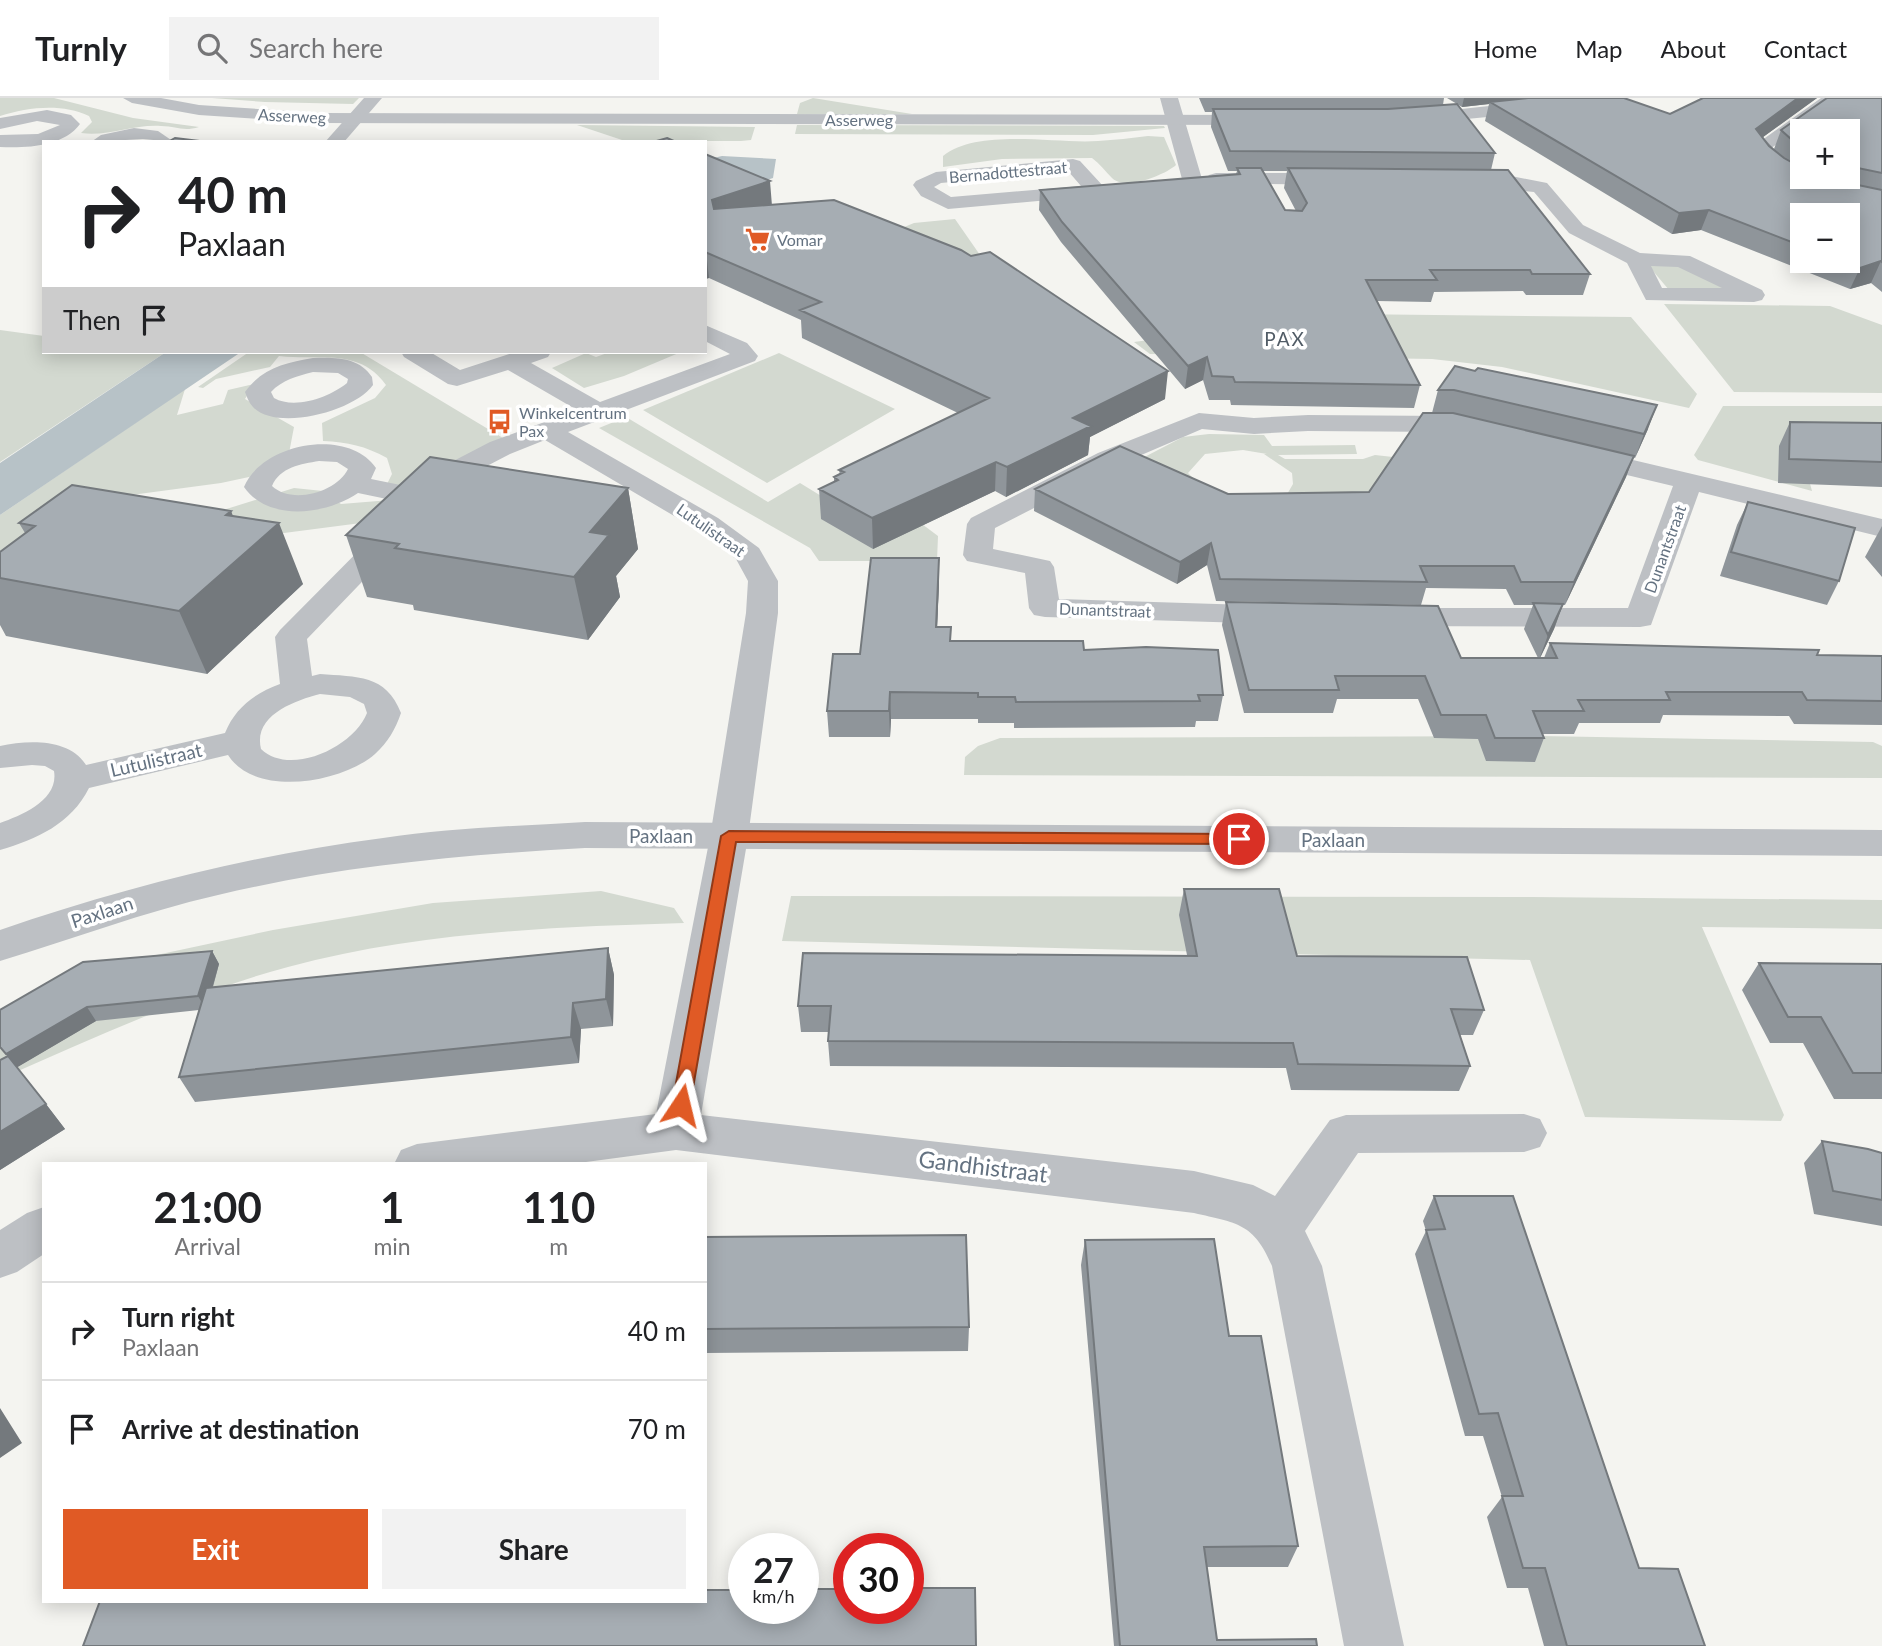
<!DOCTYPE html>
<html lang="en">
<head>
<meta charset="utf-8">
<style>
	:root { --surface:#fff; --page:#f2f2f2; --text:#202124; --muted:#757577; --line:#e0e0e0; --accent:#e05a25 }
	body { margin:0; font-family:Lato,sans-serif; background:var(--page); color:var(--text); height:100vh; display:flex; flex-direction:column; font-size:26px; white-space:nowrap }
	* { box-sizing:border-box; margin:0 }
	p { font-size:23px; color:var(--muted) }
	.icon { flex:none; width:38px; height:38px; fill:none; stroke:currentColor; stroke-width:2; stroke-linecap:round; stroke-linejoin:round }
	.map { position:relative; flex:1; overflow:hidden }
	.panel { position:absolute; left:42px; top:1064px; width:665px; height:441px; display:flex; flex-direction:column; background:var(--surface); border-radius:0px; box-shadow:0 4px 18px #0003 }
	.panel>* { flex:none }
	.hud { position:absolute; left:42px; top:42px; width:665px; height:214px; border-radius:0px; box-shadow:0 4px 18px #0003; background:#fff; color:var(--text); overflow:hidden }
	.controls { position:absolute; left:1790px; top:21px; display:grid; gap:14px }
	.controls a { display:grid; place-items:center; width:70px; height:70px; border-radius:0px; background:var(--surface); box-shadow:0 4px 18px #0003; font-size:35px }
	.speed { position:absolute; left:728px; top:1435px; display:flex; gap:14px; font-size:35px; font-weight:700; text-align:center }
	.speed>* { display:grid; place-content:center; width:91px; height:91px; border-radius:50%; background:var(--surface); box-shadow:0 4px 18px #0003; line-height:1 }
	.speed small { font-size:18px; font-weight:400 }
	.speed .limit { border:10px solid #d22; background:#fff; color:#111 }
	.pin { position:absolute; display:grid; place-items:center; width:60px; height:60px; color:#fff; margin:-30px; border:4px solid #fff; border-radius:50%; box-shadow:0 2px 7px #0007 }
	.me { position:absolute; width:77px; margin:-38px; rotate:10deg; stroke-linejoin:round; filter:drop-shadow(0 0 5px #0008) }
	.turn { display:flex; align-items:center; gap:24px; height:147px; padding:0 21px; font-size:32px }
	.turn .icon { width:91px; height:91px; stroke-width:2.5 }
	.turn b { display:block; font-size:49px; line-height:60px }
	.then { display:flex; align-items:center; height:66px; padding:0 21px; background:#0003; gap:14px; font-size:26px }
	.eta { display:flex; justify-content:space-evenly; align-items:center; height:119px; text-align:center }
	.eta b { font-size:42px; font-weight:700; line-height:49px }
	.button { display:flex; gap:14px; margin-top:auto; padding:14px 21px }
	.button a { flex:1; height:80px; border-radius:0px; background:var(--accent); color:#fff; font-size:28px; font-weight:700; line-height:80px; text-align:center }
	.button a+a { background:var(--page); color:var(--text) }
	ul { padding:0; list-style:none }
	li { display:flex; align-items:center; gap:21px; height:98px; padding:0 21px; border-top:2px solid var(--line) }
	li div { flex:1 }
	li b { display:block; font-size:26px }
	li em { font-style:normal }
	header { display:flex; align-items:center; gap:42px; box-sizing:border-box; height:98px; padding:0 35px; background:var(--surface); border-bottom:2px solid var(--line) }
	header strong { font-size:33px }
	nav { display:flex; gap:38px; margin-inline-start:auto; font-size:24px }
	.search { width:490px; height:63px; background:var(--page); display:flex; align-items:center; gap:18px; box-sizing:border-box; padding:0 24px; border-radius:0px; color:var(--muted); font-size:26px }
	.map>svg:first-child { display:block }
</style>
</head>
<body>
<header>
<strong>Turnly</strong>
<div class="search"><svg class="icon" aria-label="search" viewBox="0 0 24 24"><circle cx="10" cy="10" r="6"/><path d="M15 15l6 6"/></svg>Search here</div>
<nav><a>Home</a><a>Map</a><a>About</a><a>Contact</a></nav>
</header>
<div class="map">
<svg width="1882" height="1548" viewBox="0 0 1882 1548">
	<rect width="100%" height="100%" fill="#f4f4f0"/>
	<path fill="#d3d9d0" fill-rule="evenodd" d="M0 0H54L133 20 199 29C182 34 177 28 161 28 134 26 107 39 81 35L92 24 89 18C62 5 28 9 0 18Z
		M212 0H359L353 6 265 4Z
		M813 0 912 16H797L800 5Z
		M577 27 755 29 751 42 741 43H625Z
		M797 27 1164 28 1165 30 1093 37 795 36Z
		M1148 38 1164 39 1176 67C1165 77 1125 93 1112 80 1106 74 1100 66 1092 60L1002 61 943 69V58C978 30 1054 46 1098 43 1115 42 1131 40 1148 38Z
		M955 121 980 157 971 162 897 132 914 125Z
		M1648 167 1682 168 1728 192H1669Z
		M1664 206 1830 208 1882 227V295L1734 294Z
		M1344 216 1631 219 1697 296 1689 310 1502 269 1432 261 1150 256 1134 244Z
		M0 232 44 238V254H166L0 364Z
		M249 254H360L508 343 418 391 387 386 392 376 387 360C365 348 348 344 323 343L322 325 375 300 386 287C359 249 319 263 279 258L270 269 216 281 203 290 198 289Z
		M610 254H681L624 278 584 290 552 270 586 255 596 259Z
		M779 255 895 311 767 385 643 312Z
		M254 286 245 301 294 329 286 371 221 385 94 402 220 413 294 390 323 393 341 406 403 401 361 425 284 435 191 424 0 470V417L185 291 177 317 223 306 228 292Z
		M1723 308H1882V331H1795L1812 393 1698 362 1694 357Z
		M626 319 768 404 800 385 844 412 922 426 938 438 937 463H819L810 450 599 330Z
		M1209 336 1264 337 1272 348 1355 347 1357 356 1278 357 1285 361H1363L1375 357 1393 359 1434 410 1238 412 1131 366 1183 339ZM1243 352 1267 356H1264L1292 375 1293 386 1286 398 1209 396 1188 375 1205 356Z
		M1540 638 1873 644 1882 648V680L964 677 965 659 978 648 1000 640Z
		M601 793 674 810 684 825C552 829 417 834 288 869 188 896 94 940 0 981V913L133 862 273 832 433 805Z
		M791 798 1532 799 1882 802V831L1702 829 1784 1017 1781 1023 1585 1019 1530 862 782 843Z"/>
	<path fill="#b7c2c7" d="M722 58 776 61 773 80 705 102V62Z
		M166 254H241L0 417V365Z"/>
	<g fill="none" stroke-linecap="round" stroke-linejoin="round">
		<path fill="#bdc0c4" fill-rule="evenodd" d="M364 0H382L344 44H325Z
			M1160 0H1178L1202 81 1199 85H1185L1182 81Z
			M1821 0H1841L1770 51C1796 86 1842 92 1882 100V112C1830 101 1783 96 1751 50Z
			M47 12 71 17 80 26C63 49 27 50 0 49V37L38 36 60 27 37 23 0 31V20Z
			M134 30 158 33 174 44 143 41 91 44 101 37Z
			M1073 61 1080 63 1104 89 1107 93 1104 97 948 111 921 98 913 87 916 83 936 74ZM1068 73 1081 88 951 99 934 89 941 85Z
			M1216 75H1338L1348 81 1338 87 1209 85 1206 81 1209 77Z
			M1468 76 1506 77 1547 85 1583 127 1640 155 1690 158 1762 192 1765 197 1762 202 1754 204 1646 202 1627 165 1569 135 1534 94 1461 86 1458 82ZM1651 168 1678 169 1722 190H1662Z
			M705 227 747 245 758 258 755 263 568 334 718 420 759 450 778 483V515L748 739 701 1017 1194 1073 1253 1087 1275 1098 1330 1022 1346 1017 1524 1016 1540 1021 1547 1035 1540 1049 1524 1054 1358 1055 1305 1133 1322 1168 1404 1548H1344L1272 1168C1254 1125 1237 1125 1194 1115L676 1052 571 1066H394L401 1052 417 1046 656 1016 710 739 746 515 748 483 736 461 698 432 545 342 510 356 460 382 307 541 312 578 320 576C357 579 386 576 401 615 395 632 388 644 375 656 342 685 255 700 228 657L89 690C71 726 37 741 0 752V725C22 717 59 702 54 673L45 668 32 667 0 670V648C28 642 69 640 86 667L225 635C235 610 255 595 280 586L275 539 280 532 406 405 358 395C326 417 268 424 244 389 262 345 348 329 376 370L371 381 420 391 440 370 490 344 577 312 508 272 457 288 448 286 404 259 401 254H430L460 272 515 254H551L548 259 531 265 600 304 730 256 705 243ZM319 363 337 364 348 371C337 394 292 407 272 388 280 369 301 366 319 363ZM320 596 350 599 364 606 367 615C354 649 290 679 261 651 253 618 293 603 320 596Z
			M313 260C335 259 359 259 372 279L373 287C355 313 277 334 253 309 249 305 247 299 245 294 262 270 285 265 313 260ZM313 274 338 275 348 281 347 285C330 299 295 312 274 300L271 294C282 282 297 278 313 274Z
			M1199 315 1254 320 1308 317 1447 318 1477 325 1481 331 1477 337 1468 339 1447 334 1308 333 1254 336 1202 331 1118 367 995 430 993 451 1050 463 1054 469 1059 501 1277 508 1288 510 1293 517 1288 524 1277 526 1045 519 1034 517 1029 510 1025 475 967 463 963 457 967 426 971 420 1098 355Z
			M1578 349 1882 421V439L1699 394 1651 527 1640 529 1389 528 1378 526 1373 519 1378 512 1389 510H1628L1673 388 1568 363 1564 357 1568 351Z
			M44 1109V1156L17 1174 0 1180V1132L27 1115Z"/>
		<path fill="#bdc0c4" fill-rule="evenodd" d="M123 0H161L199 7 319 15 1264 17 1273 22 1264 27 319 25 199 17 132 5Z
			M1562 0H1595L1592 4 1550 13 1415 26 1406 21 1415 16Z
			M585 724 1882 732V758L585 750C461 757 339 768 218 797 143 814 73 841 0 863V832C125 789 252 757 383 740 450 730 517 728 585 724Z"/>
	</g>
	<path fill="#8f959a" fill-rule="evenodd" d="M1199 0H1444L1443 7 1495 55 1491 72 1590 176 1583 197H1526L1523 193 1434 194 1431 204 1377 203 1420 287 1414 310 1231 307 1230 302H1209L1203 282 1185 291 1061 144 1039 112 1040 92 1236 76 1237 73H1228L1211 29 1212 14H1205ZM1263 73H1287L1284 90 1296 113 1285 112Z
		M1447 0H1624L1670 16 1703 0H1817L1763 39 1774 51 1781 32 1882 0V194L1871 185 1850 191 1701 132 1672 136 1485 23 1489 6 1462 9ZM1802 33H1848V79H1802ZM1802 117 1848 163H1802Z
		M705 56 772 107 1165 301 1090 339 1088 357 1006 399 995 393 873 451 821 421 819 391 834 384V379L840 377 839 372 958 315 802 240 801 222 709 180 705 181Z
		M1455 268 1648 331 1635 360 1633 359 1626 379 1565 507H1563L1554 531 1540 560H1544L1550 545 1817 557 1882 558V627L1794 626 1789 618 1663 617 1660 625H1579L1574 636H1543L1544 640 1535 664 1486 663 1478 641 1434 640 1418 601H1337L1333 615H1244L1222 527 1226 504 1461 560H1538L1524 531 1533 507H1514L1506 491 1426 490 1421 507 1216 503 1207 467 1177 486 1034 413 1035 391 1228 396 1369 394 1432 315 1438 292Z
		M1790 324 1882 325V389L1778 385 1779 348Z
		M628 390 638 451 616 478 620 499 588 542 414 512 413 507 367 499 346 437Z
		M1748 404 1839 483 1827 507 1720 478 1737 427Z
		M231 413 232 418 303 486 207 576 6 538 0 527V454L25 435 19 425Z
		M1882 428V479L1865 459Z
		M939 485 937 529 951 543 1084 552 1223 597 1218 623H1196L1195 629 1014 630V625H978V621H891L890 639H829L827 613 860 556Z
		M1184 791 1297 858 1484 912 1473 937H1460L1470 968 1459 993 1291 992 1286 970 830 968 828 943 829 934H801L798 908 1187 857 1179 817Z
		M608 850 614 877 613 928 581 931 579 965 195 1004 179 979 199 912 96 923 17 969 65 1031 0 1072V962L7 958 0 949 212 853 219 866 213 889Z
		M1759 865 1882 866V1001H1834L1803 945H1770L1742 892Z
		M1822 1043 1882 1055V1128L1814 1116 1804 1065Z
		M1434 1098 1639 1470 1705 1548H1544L1528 1490H1507L1487 1419 1502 1399 1483 1338H1465L1415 1156 1426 1133 1423 1123Z
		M705 1139 969 1229 968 1253 705 1255Z
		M1085 1142 1229 1238 1298 1448 1288 1469H1207L1217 1542 1317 1548H1114L1081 1167Z"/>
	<path fill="#74797d" d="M1464 0H1540L1490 4 1489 6 1462 9Z
		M1798 0H1817L1748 50 1756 31Z
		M770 83 772 108 715 127 712 102Z
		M1709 112 1701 132 1672 136 1679 115Z
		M706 153 709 180 705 181V154Z
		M1881 163 1871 185 1850 191 1860 170Z
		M1207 259 1203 282 1185 291 1188 268Z
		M1168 273 1165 301 1090 339 1088 357 1006 399 1007 369 1073 320Z
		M1657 307 1648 331 1635 360 1644 336Z
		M1634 358 1626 379 1565 507 1574 484Z
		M996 364 995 393 873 451 872 420Z
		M628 390 638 451 616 478 620 499 588 542 574 479 590 434Z
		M231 413 247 453 279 425 303 486 207 576 179 513 226 417Z
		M1211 445 1207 467 1177 486 1180 464Z
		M939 460V485L936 555V529Z
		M1563 506 1554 531 1539 562 1548 537Z
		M890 594 891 621 890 639 889 613Z
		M608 850 614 877 613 928 606 901Z
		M212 853 219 866 206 912 198 898Z
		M573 905 581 931 579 965 571 939Z
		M87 909 96 923 16 970 6 956Z
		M46 1006 65 1031 0 1072V1034Z
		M0 1310 22 1345 0 1360Z"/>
	<path fill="#a6adb3" stroke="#74797d" stroke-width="2" d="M1528 0H1624L1670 16 1703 0H1798L1756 31 1769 48 1784 60 1802 70V79H1825L1834 82 1882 92V164L1881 163 1860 170 1842 163H1848V117H1802V148L1709 112 1679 115 1490 4Z
		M1827 0H1882V75L1848 68V33H1802V51L1781 32Z
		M1457 6 1495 55 1230 53 1213 11H1388Z
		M175 40 208 44H168Z
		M667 40 676 44H653Z
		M705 56 770 83 712 102 714 111 834 102 961 152 971 158 990 154 1168 273 1073 320 1091 328 1007 369 996 364 872 420 819 391 838 382 834 379 844 374 839 372 989 300 800 212 821 204 705 154Z
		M1237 70H1261L1285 112 1302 113 1307 105 1288 70 1508 72 1590 176H1532L1530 172H1430L1437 182H1366L1420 287 1235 284 1233 279 1212 278 1207 259 1188 268 1062 124 1040 92 1240 76Z
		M1455 268 1475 273 1478 270 1657 307 1644 336 1454 292H1438Z
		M1423 315H1453L1634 358 1574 484H1521L1514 468H1420L1427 484 1220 481 1211 445 1180 464 1035 391 1120 348 1228 396 1369 394Z
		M1790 324 1882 325V364L1789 361Z
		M430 359 628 390 590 434 609 437 574 479 395 450 399 446 346 437Z
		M72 387 231 413 226 417 279 425 179 513 0 480V454L35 428 19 425Z
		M1748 404 1855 430 1839 483 1731 454Z
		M871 460H939L936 529H951L950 543H1083L1084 552 1146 549 1218 552 1223 597H1198L1200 603 1016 604 1015 599H978V595L890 594 889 613H827L833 556H860Z
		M1226 504 1438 508 1461 560H1557L1550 545 1819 552 1817 557 1882 558V603L1807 602 1802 594H1666L1670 602H1578L1584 613H1533L1544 640H1495L1486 617H1441L1425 578H1335L1339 592H1249Z
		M1533 505 1563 506 1548 537Z
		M1184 791H1279L1297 858 1467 859 1484 912 1451 911 1470 968 1298 966 1293 945 828 943 831 908H798L803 855 1197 858Z
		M608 850 606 901 573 905 571 939 179 979 206 890Z
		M212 853 198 898 87 909 6 956 0 949V912L83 864Z
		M1759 865 1882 866V975H1853L1821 919H1788Z
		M8 958 46 1006 0 1034V962Z
		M1822 1043 1868 1051 1882 1055V1102L1833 1093Z
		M1434 1098H1513L1639 1470 1678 1471 1705 1548H1567L1545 1470H1523L1502 1398H1523L1498 1315 1479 1316 1426 1132 1445 1131Z
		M966 1137 969 1229 705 1231V1139Z
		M1214 1141 1229 1238H1261L1298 1448 1204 1449 1217 1542 1316 1541 1317 1548H1120L1085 1142Z
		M908 1490H975L976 1548H83L100 1503H705V1492H744V1510H803V1491H849V1510H908Z"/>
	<path fill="#e05a25" stroke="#923a18" stroke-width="2" d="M729 733 1239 736 1247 741 1239 746 736 744 690 1007 688 1012 681 1014 675 1012 672 1007 721 738Z"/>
	<defs>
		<symbol id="supermarket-bare" viewBox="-9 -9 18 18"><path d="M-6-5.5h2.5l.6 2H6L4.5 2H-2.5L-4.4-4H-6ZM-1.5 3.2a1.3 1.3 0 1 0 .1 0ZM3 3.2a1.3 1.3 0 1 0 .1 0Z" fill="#e05a25" stroke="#fff" stroke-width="2.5" paint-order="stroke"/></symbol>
		<symbol id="bus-bare" viewBox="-9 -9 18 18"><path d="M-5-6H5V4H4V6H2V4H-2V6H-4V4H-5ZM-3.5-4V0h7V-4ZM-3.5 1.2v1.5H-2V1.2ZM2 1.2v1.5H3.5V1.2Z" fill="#e05a25" stroke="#fff" stroke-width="2.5" paint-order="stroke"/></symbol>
	</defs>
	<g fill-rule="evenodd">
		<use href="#supermarket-bare" x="740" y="124" width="35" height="35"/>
		<use href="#bus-bare" x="482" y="306" width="35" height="35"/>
	</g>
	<g text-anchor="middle" stroke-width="7" stroke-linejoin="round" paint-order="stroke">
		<g font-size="16" fill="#647281" stroke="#fff">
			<text transform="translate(292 18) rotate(3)" y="6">Asserweg</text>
			<text x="859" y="28">Asserweg</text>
			<text transform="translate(1008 74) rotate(-5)" y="6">Bernadottestraat</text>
			<text transform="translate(711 432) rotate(35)" y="6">Lutulistraat</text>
			<text transform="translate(1665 451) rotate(-70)" y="6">Dunantstraat</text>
			<text transform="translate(1105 512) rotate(2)" y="6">Dunantstraat</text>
		</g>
		<g font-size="16" fill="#647281" stroke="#fff" text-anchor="start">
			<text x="777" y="148">Vomar</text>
			<text x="519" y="321">Winkelcentrum<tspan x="519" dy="18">Pax</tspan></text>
		</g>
		<g font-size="19" letter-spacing="2" fill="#515c66" stroke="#fff">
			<text x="1285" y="248">PAX</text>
		</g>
		<g font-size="19" fill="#647281" stroke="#fff">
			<text transform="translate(156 662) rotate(-13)" y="7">Lutulistraat</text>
			<text x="661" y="745">Paxlaan</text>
			<text x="1333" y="749">Paxlaan</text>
			<text transform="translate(102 814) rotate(-18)" y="7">Paxlaan</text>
		</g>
		<g font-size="23" fill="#647281" stroke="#fff">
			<text transform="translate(983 1069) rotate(7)" y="8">Gandhistraat</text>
		</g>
	</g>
</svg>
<div class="controls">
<a>+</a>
<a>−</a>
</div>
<div class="speed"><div>27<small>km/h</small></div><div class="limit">30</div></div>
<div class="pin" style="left:1239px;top:741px;background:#d93025"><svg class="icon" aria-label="arrive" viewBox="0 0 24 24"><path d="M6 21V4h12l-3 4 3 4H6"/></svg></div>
<svg class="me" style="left:681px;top:1007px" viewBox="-20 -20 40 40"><path d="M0-17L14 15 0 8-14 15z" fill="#e05a25" stroke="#fff" stroke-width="4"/></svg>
<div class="hud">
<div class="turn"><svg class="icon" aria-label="right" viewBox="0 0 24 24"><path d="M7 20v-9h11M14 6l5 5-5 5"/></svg><div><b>40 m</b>Paxlaan</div></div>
<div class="then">Then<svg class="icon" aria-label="arrive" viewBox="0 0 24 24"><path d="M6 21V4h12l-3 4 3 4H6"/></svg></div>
</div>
<section class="panel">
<div class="eta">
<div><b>21:00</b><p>Arrival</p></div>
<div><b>1</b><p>min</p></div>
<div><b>110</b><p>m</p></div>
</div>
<ul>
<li><svg class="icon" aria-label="right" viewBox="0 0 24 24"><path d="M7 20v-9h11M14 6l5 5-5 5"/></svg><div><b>Turn right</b><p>Paxlaan</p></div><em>40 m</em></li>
<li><svg class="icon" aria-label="arrive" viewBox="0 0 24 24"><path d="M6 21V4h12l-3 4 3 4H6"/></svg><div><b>Arrive at destination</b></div><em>70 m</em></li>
</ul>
<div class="button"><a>Exit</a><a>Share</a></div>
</section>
</div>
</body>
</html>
